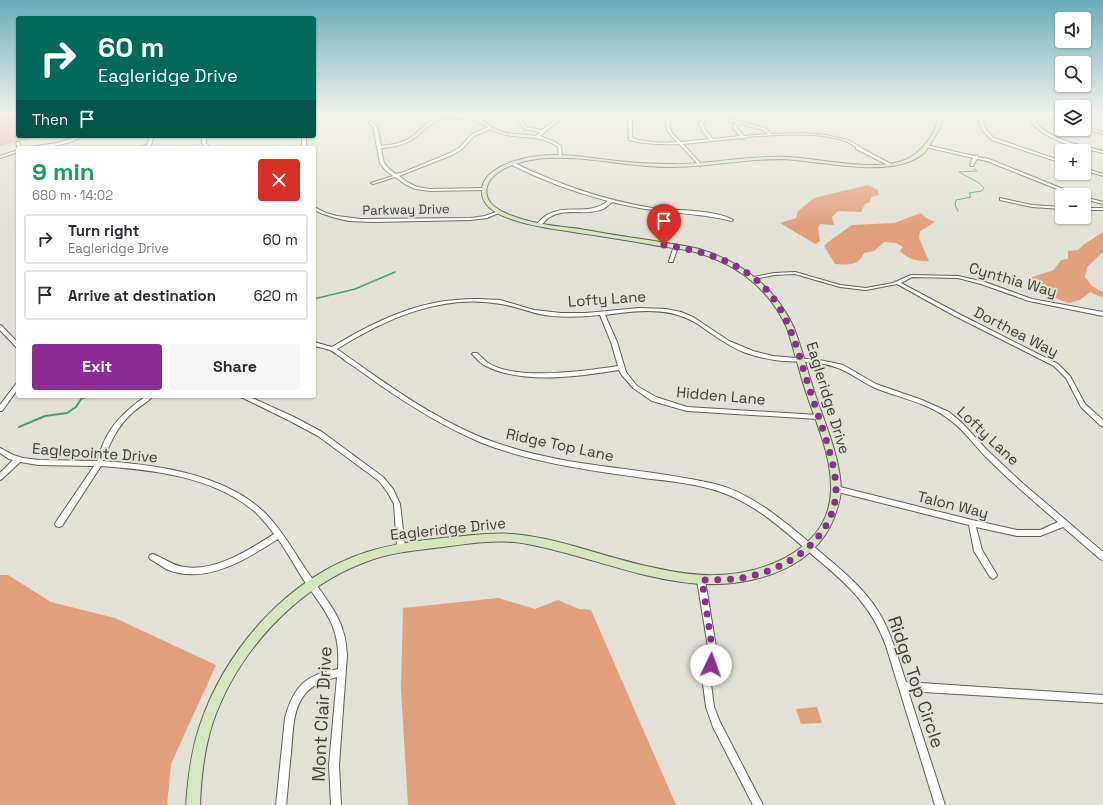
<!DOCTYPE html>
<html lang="en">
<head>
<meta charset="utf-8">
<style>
	:root { --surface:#fff; --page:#f7f7f7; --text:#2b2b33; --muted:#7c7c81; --line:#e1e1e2; --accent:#8f2c94 }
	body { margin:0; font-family:"Space Grotesk",sans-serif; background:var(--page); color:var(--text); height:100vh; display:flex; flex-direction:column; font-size:15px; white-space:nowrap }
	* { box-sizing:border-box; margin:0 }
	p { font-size:13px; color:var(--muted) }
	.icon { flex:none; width:22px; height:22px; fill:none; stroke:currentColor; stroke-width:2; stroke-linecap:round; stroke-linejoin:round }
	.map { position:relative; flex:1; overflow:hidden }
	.details { position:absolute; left:16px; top:146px; width:300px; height:252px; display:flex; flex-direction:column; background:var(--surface); border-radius:4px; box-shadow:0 1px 3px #0004 }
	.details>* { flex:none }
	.top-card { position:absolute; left:16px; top:16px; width:300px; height:122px; border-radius:4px; box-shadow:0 1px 3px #0004; background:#00695c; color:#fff; overflow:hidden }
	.controls { position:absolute; left:1055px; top:12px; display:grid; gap:8px }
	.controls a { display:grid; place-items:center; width:36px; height:36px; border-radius:4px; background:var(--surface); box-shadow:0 1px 3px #0004; font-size:20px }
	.pin { position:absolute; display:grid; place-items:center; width:34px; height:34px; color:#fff; margin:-41px -17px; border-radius:50% 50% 50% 0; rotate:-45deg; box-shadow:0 0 4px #0007 }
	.pin .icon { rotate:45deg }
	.me { position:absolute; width:44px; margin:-22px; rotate:3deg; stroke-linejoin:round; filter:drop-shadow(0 0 3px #0008) }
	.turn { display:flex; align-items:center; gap:14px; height:84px; padding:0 16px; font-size:18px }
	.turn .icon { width:52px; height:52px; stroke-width:2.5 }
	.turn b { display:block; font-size:28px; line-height:34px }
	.then { display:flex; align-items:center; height:38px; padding:0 16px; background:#0003; gap:8px; font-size:15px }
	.round { display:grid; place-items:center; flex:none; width:42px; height:42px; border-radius:4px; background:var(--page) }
	.head { display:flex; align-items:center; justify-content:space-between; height:68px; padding:0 16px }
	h1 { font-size:24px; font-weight:700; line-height:30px; color:#1e9e55 }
	.primary-button { display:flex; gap:8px; margin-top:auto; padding:8px 16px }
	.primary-button a { flex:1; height:46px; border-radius:4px; background:var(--accent); color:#fff; font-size:16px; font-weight:700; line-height:46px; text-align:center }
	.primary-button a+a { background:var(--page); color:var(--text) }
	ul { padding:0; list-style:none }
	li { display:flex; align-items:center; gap:12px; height:50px; margin:0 8px 6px; padding:0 8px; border:2px solid var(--line); border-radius:4px }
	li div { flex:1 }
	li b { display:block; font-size:15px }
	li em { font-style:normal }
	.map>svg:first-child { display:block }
</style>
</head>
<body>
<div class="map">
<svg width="1103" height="805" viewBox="0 0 1103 805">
	<rect width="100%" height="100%" fill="#e2e1d5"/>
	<path fill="#e19f7c" d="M0 115H18V136H44L0 146Z
		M868 185 878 190 879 195 871 197 870 202 865 204 861 212 838 211 832 217 834 225 820 224 818 228 820 241 815 244 780 223 796 218 798 211 814 198Z
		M921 213 926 218 935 222 920 231 919 238 929 261C918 262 908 259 900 251L903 247 896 243 884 242 874 251 864 253C858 266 848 265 835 264L824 246 828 242 852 225 894 223Z
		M1103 232V252L1087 267 1085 277 1092 286 1103 292V298L1090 292 1080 300 1069 303 1034 291 1029 284 1032 277 1054 270 1061 260 1068 259V251L1078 250 1083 245Z
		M0 575H8L51 602 115 618 216 665 171 764 167 805H0Z
		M498 598 535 609 558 600 579 609 591 610 676 805H408L401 689 403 608Z
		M817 707 822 723 801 724 796 709Z"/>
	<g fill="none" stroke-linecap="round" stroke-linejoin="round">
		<path stroke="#49a074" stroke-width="1" d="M958 211 955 205 956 200 971 197 969 193 982 191 984 188 979 183 959 172 977 171 974 169"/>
		<path stroke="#49a074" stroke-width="1.5" d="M314 299 355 289 395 272"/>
		<path stroke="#49a074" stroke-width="2" d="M19 427 45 416 67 413 76 407 81 399 88 396"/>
		<defs>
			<path id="street" d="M514 115H518L526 127 542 130 561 115H565L540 136 555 142 561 146 562 157 559 156 558 147C537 131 512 142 491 129L474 136 461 150 452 155 399 176 407 182 417 187 430 189 484 188 486 189 485 190 430 191 415 189 405 184 395 177 373 184 371 183 393 176 385 170 380 163 373 126 369 123V121H371L377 126 381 146C392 145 403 143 413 136 421 130 427 121 437 118 451 114 470 114 483 121 489 125 495 130 502 132 512 135 524 134 535 136L539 134 540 132 524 129ZM454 118C468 118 477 120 488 127L472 134 459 148 450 153 404 172 396 174C383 165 384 164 381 148 391 147 402 146 411 140 421 135 428 123 439 120 444 118 449 118 454 118Z
				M630 115H634L632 121V138C646 143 662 143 677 142 668 132 664 130 667 115H671C667 130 671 132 681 142L709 139 702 131 699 123C704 117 707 115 715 115L765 128 772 134 802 133 826 135 848 140 862 148 863 149 891 164 888 165 856 149V147C852 145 849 142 845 141 819 131 775 135 747 137L744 139 742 138 683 144 701 164 702 165 700 166 679 144C662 145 645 144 629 140L628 121ZM711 116 736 123 733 125V128L740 136 713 139 706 131 703 123 705 120ZM739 123 763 130 768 134 744 136 737 128V125Z
				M976 115H980L987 131 994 138 1062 161V163L992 140 983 131Z
				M1035 115H1044L1062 120V122L1038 115 1036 118V123C1053 141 1080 145 1103 151V153C1079 147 1049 143 1032 123V118Z
				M1084 126 1103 132V134L1084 128Z
				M79 136H84C68 145 47 148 28 148L30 147 57 143Z
				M150 136H154L150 148H133L147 145Z
				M202 136H206V143L210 148H206L202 143Z
				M302 136H306V148H302Z
				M18 142 20 143 21 148H18V149L16 143Z
				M926 145 974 156 977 155 978 157 989 159 1078 195H1072L987 161 977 159 973 166H971L970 165 973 158 926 147Z
				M18 150V152L0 158V156Z
				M510 162H512C557 184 603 200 652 208 674 211 715 209 733 220L731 221C706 214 680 214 655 210 640 209 626 205 612 202 610 204 607 206 605 208 588 217 566 207 550 217 546 219 543 223 541 226H537V224C540 221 543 217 547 215 567 203 587 217 608 201 574 192 541 180 510 164Z
				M1084 168 1103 174V176L1084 170Z
				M1084 197 1103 202V204L1084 199Z
				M1000 198 1032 205 1062 207V209L1032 207 1000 200Z
				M314 207 326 213 337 216 361 219 471 218 485 216 499 211 501 212 487 218 471 220 373 222 349 221 336 218 323 214 314 210Z
				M1084 208H1103V210H1084Z
				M674 246H676L678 247 673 261V262H669V261Z
				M795 272 840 285 866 288 893 283 911 275 958 276 985 282 1032 299 1103 312V316L1029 301 981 284 958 278 912 277 901 283 959 314 1058 364 1070 376 1085 404 1103 420V426H1101L1081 407 1066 378 1054 366 955 316 897 284 866 290 840 287 795 274 774 275 754 279 752 278 754 277 774 273Z
				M478 299 500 300 534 310 561 313H586L639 308 666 309 681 312 693 317 729 341 753 351 773 356 819 360 834 363 843 365 876 384 922 400 949 412 961 422 987 450 1020 481 1103 552V560L1100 559 1063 527 1040 536H1017L976 527 982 550 997 575 996 577 993 579 990 577 974 551 969 525 834 491 833 489 834 487 836 486 972 520 1017 530H1040L1058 522C1033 501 1009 480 986 457 974 445 964 430 950 420 928 402 898 398 873 387 860 381 849 371 835 367 819 361 801 362 784 361 771 360 758 357 746 353 727 346 713 334 696 323 668 306 636 311 605 315L617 342 626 372 637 386 656 397 687 407 818 415H820L821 417 820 419H818L687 411 652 401 633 388 621 374 619 370C580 376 523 385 486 366 481 364 476 358 472 354L473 353H477C481 356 484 360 488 363 517 381 585 371 618 366L611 342 600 315C580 317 559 318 539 314 526 311 514 306 501 304 442 293 385 319 337 349 389 386 447 429 509 447 576 468 647 468 715 484 753 493 790 526 819 551 840 569 863 587 878 611 891 632 898 658 906 682L1103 695V703L908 691 945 805H935L886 646C872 606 847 584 816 558 788 534 760 507 726 494 701 484 670 481 643 478 589 470 534 463 482 443 446 428 412 407 380 385 369 377 358 369 347 362 342 358 336 353 330 350 325 348 319 347 314 346V342L332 347C364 328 398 310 434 303 449 300 463 299 478 299Z
				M0 325 2 326 18 343V348L16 347 0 330Z
				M18 383V389L2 411H0V405L16 384Z
				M146 396H153C147 403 138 407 131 414 117 427 110 443 103 461 158 465 227 474 267 515 284 533 295 554 309 574 321 593 337 610 343 631 346 639 346 647 347 655L339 765 341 805H331L329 765 337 677C325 680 313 684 305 694 292 709 293 734 291 753 289 770 288 788 286 805H276L285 718C294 686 305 675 338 669 341 625 325 612 303 579 295 566 287 552 278 539 247 559 204 586 166 569 161 566 156 562 150 559L149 557 150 555 153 554C164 558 171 565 184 567 215 572 249 550 274 534 268 526 262 518 254 511 212 476 153 470 101 466L62 526 59 527 56 526 55 524 56 522 94 466 39 465 20 462 2 479 0 480V473L13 460 9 459 0 453V448L13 455 23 458 39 460 97 461C100 452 103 442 108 434 117 418 131 407 146 396Z
				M240 396H248L294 417 322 432 383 477 393 489 400 504 405 547 404 549 401 550 398 549 397 547 394 504 388 493 379 481 318 436 290 421 241 397Z
				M701 576 704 577 705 580 716 647V658L711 684 714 707 720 722 763 805H753L713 727 706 707 703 684 708 658V647L697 580 698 577Z"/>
			<path id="secondary" d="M939 115H943L940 128 925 152C895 181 819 160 781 159 741 159 703 168 664 167 623 166 577 154 537 159 519 161 478 173 488 199 491 206 502 212 510 215 532 224 556 226 580 229 603 233 625 237 648 240 665 243 682 245 699 249 742 262 775 287 794 328 802 349 807 370 814 391 824 422 840 456 841 489 841 499 837 509 834 518 811 576 737 590 682 582 645 577 609 565 573 555 554 550 534 544 514 542 490 540 466 544 443 547 418 550 392 552 368 561 296 587 236 653 212 725 204 751 201 778 200 805H186C188 778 191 751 200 725 226 648 289 577 367 552 392 544 417 541 442 538 466 536 490 532 513 534 560 538 606 558 651 567 673 572 695 576 717 575 766 574 830 548 831 490 832 456 816 423 806 392 799 371 794 349 787 328 769 288 737 264 695 252 679 248 663 247 648 244 625 240 602 236 579 233 556 229 533 227 511 219 499 215 484 208 482 194 479 169 517 159 537 156 563 153 590 158 617 161 634 163 651 164 668 164 709 165 748 155 789 157 821 159 875 172 905 160 922 153 936 133 939 115Z"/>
		</defs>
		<use href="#street" stroke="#605f54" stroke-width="2"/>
		<use href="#secondary" stroke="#605f54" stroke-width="2"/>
		<use href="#street" fill="#fff" fill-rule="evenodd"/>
		<use href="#secondary" fill="#d4e6bd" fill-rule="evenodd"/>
	</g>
	<linearGradient id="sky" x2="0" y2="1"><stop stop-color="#68acba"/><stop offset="0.5" stop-color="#f2f2ec"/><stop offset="1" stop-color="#f2f2ec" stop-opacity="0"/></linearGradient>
	<rect width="1103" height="228" fill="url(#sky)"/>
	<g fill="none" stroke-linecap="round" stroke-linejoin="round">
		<path stroke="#8f2c94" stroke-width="7" stroke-dasharray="0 12.6" d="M664 245C696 250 727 257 754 278 788 305 796 347 809 387 817 414 836 461 836 489 836 539 786 571 741 578 728 580 714 580 702 580L712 647 711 665"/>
	</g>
	<g text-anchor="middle" stroke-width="4" stroke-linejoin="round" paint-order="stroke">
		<g font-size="13" fill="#3e3d38" stroke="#e2e1d5">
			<text transform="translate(406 209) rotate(-1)" y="5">Parkway Drive</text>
		</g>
		<g font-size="15" fill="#3e3d38" stroke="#e2e1d5">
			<text transform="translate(1013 280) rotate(16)" y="5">Cynthia Way</text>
			<text transform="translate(607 299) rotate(-4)" y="5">Lofty Lane</text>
			<text transform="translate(1016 332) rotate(27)" y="5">Dorthea Way</text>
			<text transform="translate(721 396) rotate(5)" y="5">Hidden Lane</text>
			<text transform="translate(828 398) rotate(73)" y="5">Eagleridge Drive</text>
			<text transform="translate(988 436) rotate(43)" y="5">Lofty Lane</text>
			<text transform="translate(560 445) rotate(12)" y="5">Ridge Top Lane</text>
			<text transform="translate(95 453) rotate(4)" y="5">Eaglepointe Drive</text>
			<text transform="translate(953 505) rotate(14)" y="5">Talon Way</text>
			<text transform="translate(448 529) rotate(-6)" y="5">Eagleridge Drive</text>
		</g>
		<g font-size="18" fill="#3e3d38" stroke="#e2e1d5">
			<text transform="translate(916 682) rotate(71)" y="6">Ridge Top Circle</text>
			<text transform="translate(322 714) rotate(-87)" y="6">Mont Clair Drive</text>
		</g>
	</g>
</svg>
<div class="controls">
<a><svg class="icon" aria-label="sound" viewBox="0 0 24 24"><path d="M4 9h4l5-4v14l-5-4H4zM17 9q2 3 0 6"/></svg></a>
<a><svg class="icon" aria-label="search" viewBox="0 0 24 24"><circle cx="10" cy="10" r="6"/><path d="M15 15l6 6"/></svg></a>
<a><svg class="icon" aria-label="layers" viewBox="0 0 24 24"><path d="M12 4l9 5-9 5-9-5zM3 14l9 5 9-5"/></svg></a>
<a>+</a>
<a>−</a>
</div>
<div class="pin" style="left:664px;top:245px;background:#d93025"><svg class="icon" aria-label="arrive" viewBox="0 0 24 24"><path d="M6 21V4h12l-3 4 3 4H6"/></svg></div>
<svg class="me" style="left:711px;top:665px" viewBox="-20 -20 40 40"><circle r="19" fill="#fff"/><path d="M0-13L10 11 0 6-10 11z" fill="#8f2c94"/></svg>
<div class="top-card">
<div class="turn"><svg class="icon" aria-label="right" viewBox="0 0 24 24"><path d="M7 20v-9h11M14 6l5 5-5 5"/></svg><div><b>60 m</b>Eagleridge Drive</div></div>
<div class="then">Then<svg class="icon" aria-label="arrive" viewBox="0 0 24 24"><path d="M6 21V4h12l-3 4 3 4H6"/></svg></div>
</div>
<section class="details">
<div class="head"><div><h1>9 min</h1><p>680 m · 14:02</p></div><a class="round" style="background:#d93025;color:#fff"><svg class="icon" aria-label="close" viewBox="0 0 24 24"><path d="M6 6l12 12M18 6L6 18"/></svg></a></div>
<ul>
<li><svg class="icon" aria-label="right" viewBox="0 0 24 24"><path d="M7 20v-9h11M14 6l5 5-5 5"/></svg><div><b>Turn right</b><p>Eagleridge Drive</p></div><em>60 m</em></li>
<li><svg class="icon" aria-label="arrive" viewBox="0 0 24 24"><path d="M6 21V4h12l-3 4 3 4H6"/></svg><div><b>Arrive at destination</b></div><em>620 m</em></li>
</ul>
<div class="primary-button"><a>Exit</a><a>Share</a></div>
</section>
</div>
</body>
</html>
